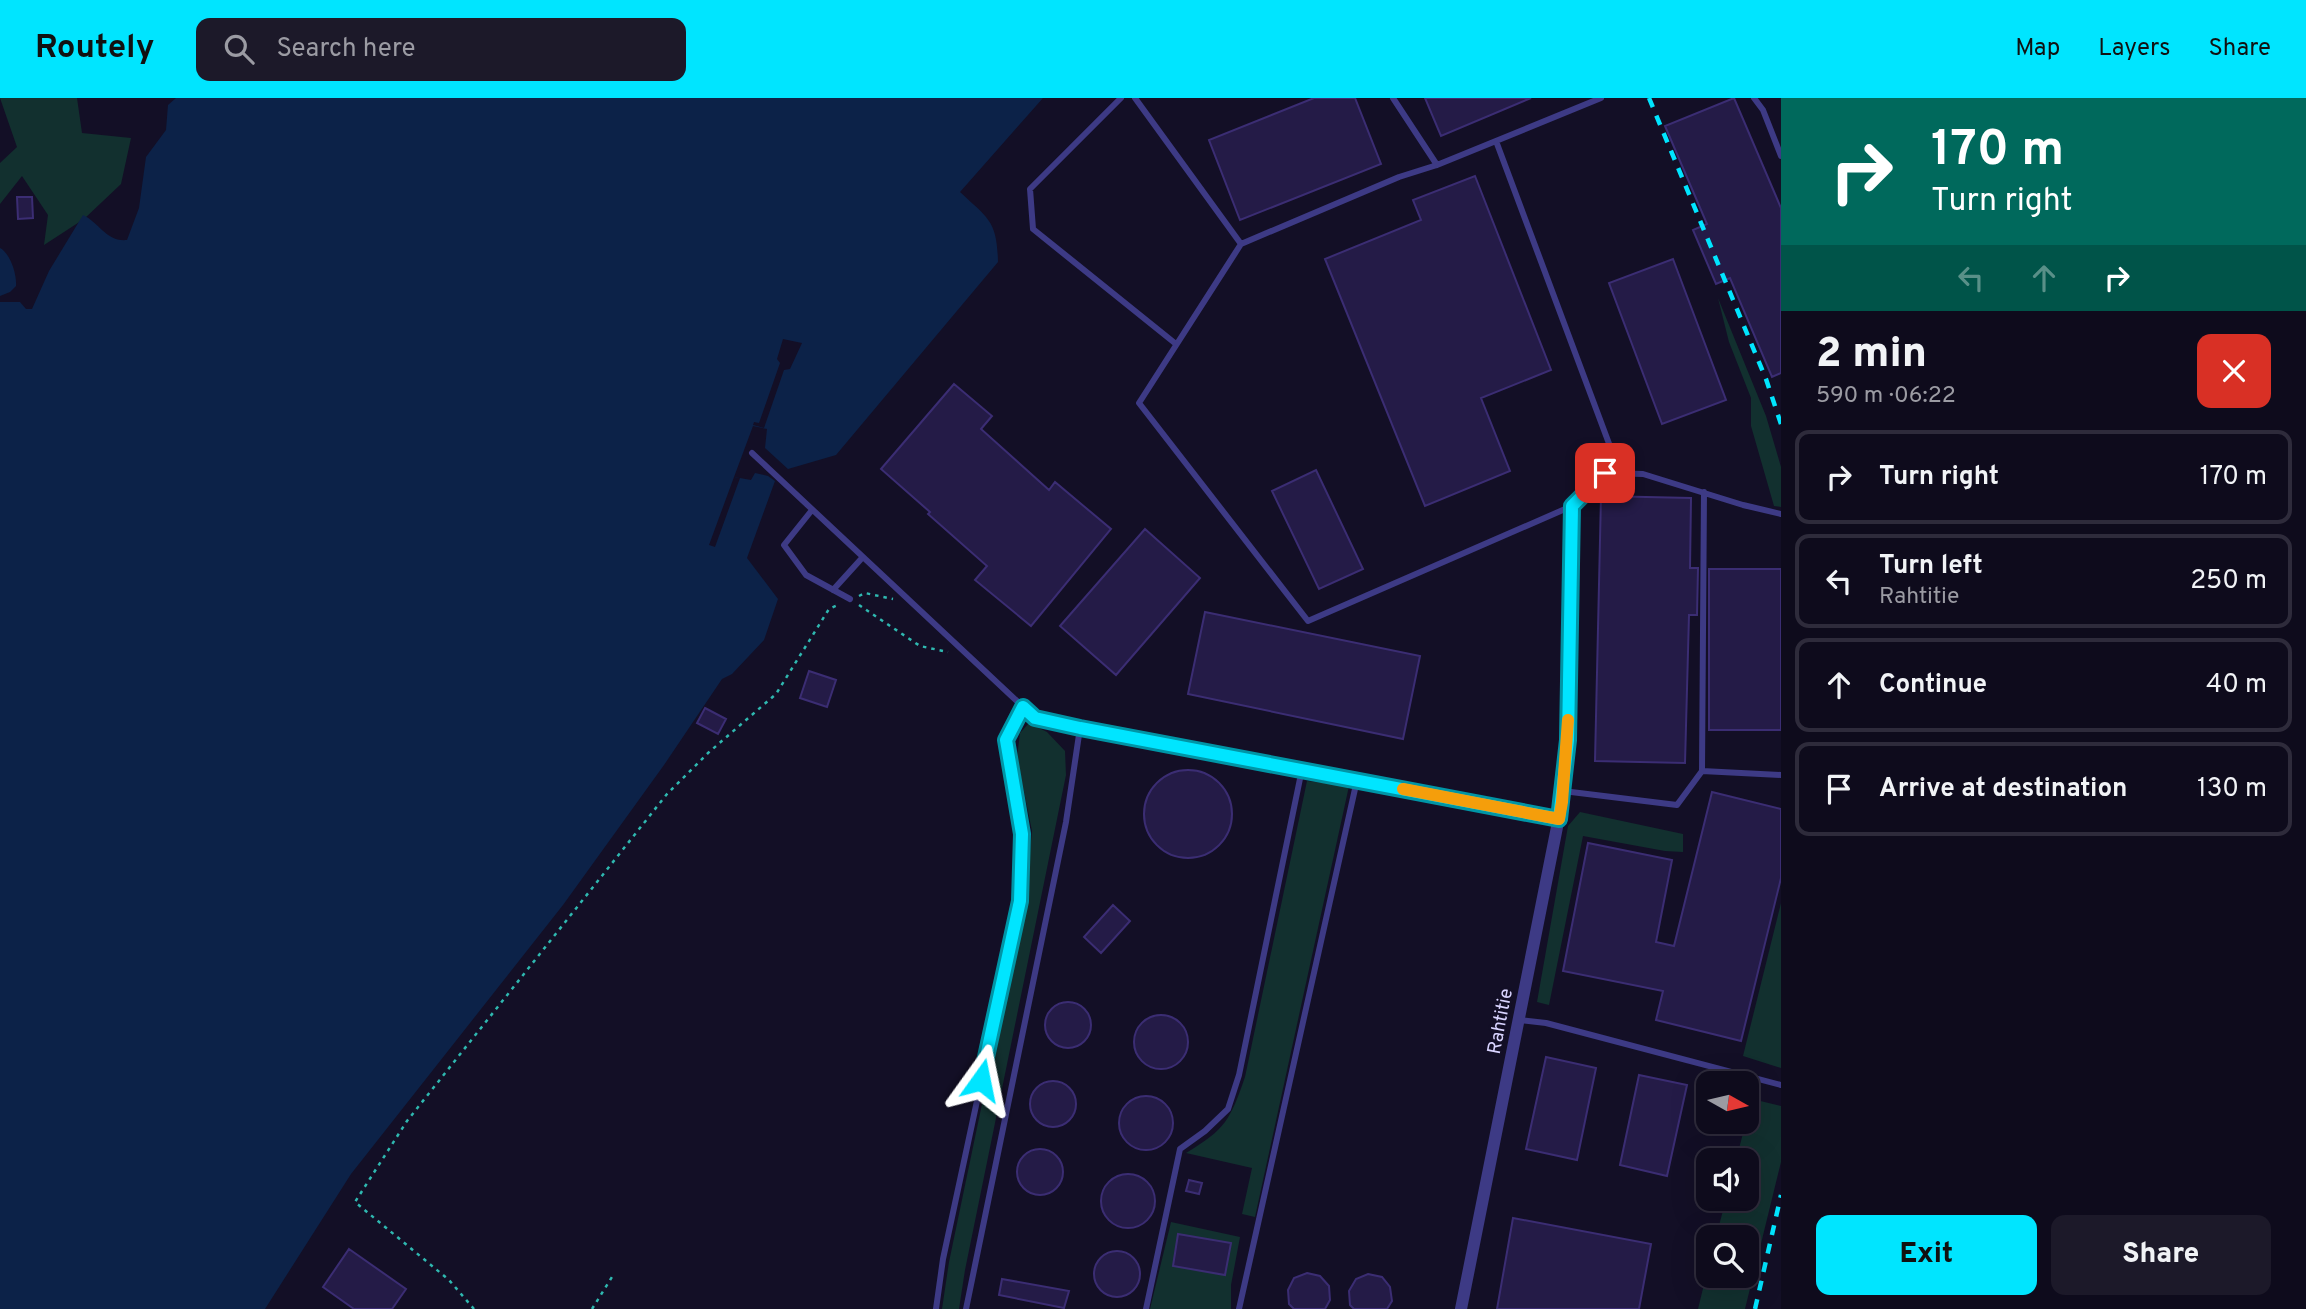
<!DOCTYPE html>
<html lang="en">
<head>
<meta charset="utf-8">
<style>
	:root { --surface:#0e0b1c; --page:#1c1929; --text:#f1f3f6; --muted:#9b9ba3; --line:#2e2b3b; --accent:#00e5ff }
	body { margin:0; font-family:Overpass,sans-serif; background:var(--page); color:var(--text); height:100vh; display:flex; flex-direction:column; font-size:26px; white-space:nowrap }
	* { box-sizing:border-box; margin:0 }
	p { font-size:23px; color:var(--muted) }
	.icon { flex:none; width:38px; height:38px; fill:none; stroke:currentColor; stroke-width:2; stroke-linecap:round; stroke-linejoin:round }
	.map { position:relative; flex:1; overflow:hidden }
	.drawer { display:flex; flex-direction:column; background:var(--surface); width:525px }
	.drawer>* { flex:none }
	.banner { background:#00695c; color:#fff; overflow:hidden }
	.needle { width:46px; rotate:98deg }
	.controls { position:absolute; left:1696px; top:973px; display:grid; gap:14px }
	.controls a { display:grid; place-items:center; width:63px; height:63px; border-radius:14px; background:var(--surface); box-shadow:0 7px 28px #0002,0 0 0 2px var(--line); font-size:35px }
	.pin { position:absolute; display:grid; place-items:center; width:60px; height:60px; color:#fff; margin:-30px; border-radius:14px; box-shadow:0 4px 10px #0006 }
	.me { position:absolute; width:77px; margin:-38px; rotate:12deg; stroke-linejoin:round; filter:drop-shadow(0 0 5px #0008) }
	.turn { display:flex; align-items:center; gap:24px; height:147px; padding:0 35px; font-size:32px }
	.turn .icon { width:91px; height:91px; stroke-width:2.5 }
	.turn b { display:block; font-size:49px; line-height:60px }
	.lanes { display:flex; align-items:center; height:66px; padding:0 35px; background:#0003; justify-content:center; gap:35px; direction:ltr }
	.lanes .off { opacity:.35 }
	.round { display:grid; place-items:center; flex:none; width:74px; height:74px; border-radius:14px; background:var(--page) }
	.overview { display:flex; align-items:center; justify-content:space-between; height:119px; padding:0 35px }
	h1 { font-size:42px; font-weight:800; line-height:52px }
	.primary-button { display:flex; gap:14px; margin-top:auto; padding:14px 35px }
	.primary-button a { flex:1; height:80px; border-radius:14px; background:var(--accent); color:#111; font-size:28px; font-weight:800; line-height:80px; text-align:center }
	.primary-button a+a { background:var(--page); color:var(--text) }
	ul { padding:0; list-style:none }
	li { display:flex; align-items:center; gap:21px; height:94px; margin:0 14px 10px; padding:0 21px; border:4px solid var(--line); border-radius:14px }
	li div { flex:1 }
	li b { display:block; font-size:26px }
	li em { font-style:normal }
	header { display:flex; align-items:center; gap:42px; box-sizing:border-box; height:98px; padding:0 35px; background:var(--accent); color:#111 }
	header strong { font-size:33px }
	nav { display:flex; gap:38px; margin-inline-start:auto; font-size:24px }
	.search { width:490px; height:63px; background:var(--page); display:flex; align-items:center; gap:18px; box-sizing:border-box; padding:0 24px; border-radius:14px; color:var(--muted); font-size:26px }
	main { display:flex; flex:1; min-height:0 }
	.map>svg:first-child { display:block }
</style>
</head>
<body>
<header>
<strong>Routely</strong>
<div class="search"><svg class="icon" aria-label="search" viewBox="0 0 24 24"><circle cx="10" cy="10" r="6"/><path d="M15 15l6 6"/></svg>Search here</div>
<nav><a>Map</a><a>Layers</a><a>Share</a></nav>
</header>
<main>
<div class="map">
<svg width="1781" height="1211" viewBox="0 0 1781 1211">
	<rect width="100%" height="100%" fill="#130f26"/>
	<path fill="#12302f" d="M0 0H77L82 35 131 40 121 86 84 121 44 147 48 117 22 78 0 106V65L17 49Z
		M1718 200 1766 318 1781 369V409L1774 408 1751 328V300L1729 244Z
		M1029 625 1047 634 1065 653 1066 677 965 1172 959 1211H942L949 1164 1025 800 1032 733 1017 659 1020 635Z
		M1307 683 1349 688 1255 1119 1242 1116 1252 1070 1186 1055C1226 1031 1230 1022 1245 979Z
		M1580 714 1683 736V754L1665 753 1583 738 1549 907 1537 904 1568 728Z
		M1781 805V970L1743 958Z
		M1752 1001 1781 1008V1064L1745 1211H1698L1708 1170V1178H1746V1139H1716L1726 1101H1746V1062H1736Z
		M1171 1124 1240 1139 1231 1187V1211H1150Z"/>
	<path fill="#0c2248" d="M176 0H1043L960 94C989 121 997 123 998 164L836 357 788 371 765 350 767 331 753 328 734 379 751 382 755 375 768 378 775 383 747 460 778 501 764 542 732 576 722 581 664 667 563 807 351 1076 265 1211H0V204H20L26 211H32L49 173 83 117C100 125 106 144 127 142L139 110 146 59 166 32 168 7Z
		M0 150C10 155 17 176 16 188L10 194 0 198Z"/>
	<path fill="#130f26" d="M783 241 802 245 790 271 784 272 764 330 753 327 754 324 759 325 780 265 777 261Z
		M734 379 740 380 715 449 709 447Z"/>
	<path fill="#241b47" stroke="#3b2d73" stroke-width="2" d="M1314 0H1355L1381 66 1240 122 1209 42Z
		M1425 0H1531L1441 38Z
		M1734 0 1781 110V275L1772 279 1730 180 1716 186 1693 132 1707 126 1665 28Z
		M1475 78 1551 272 1481 300 1510 373 1425 408 1325 161 1421 122 1413 102Z
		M17 99H32L33 120 18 121Z
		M1673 161 1726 302 1662 326 1609 185Z
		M954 286 992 318 981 331 1049 392 1055 384 1111 431 1031 528 975 482 987 468 928 416 930 414 881 371Z
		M1316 372 1363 471 1319 491 1272 393Z
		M1601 398 1691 400 1690 470H1698L1697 517H1689L1685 665 1595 663Z
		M1145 431 1200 480 1116 577 1060 528Z
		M1709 471H1781V632H1709Z
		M1205 514 1420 558 1403 641 1188 596Z
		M809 573 836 582 827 609 800 600Z
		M705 610 726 621 718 636 697 625Z
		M1144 716a44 44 0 1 1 88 0a44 44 0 1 1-88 0Z
		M1712 694 1781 711V780L1741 943 1656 922 1663 893 1563 873 1588 745 1672 762 1656 844 1674 848Z
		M1113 807 1130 823 1101 855 1084 839Z
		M1045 927a23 23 0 1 1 46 0a23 23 0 1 1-46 0Z
		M1134 944a27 27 0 1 1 54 0a27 27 0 1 1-54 0Z
		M1546 959 1596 970 1577 1062 1526 1051Z
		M1639 977 1687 987 1667 1078 1620 1067Z
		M1030 1006a23 23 0 1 1 46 0a23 23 0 1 1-46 0Z
		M1119 1025a27 27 0 1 1 54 0a27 27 0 1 1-54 0Z
		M1017 1074a23 23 0 1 1 46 0a23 23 0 1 1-46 0Z
		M1101 1103a27 27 0 1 1 54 0a27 27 0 1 1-54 0Z
		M1189 1082 1202 1085 1199 1096 1186 1093Z
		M1513 1120 1651 1146 1639 1211H1497Z
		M1178 1136 1231 1145 1225 1177 1173 1168Z
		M349 1151 406 1191 392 1211H354L323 1189Z
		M1094 1176a23 23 0 1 1 46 0a23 23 0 1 1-46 0Z
		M1307 1175 1320 1178 1329 1188 1330 1202 1325 1211H1294L1289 1206 1288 1192 1294 1180Z
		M1368 1176 1382 1179 1390 1189 1392 1203 1387 1211H1354L1350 1207 1349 1193 1356 1181Z
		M1002 1181 1069 1193 1064 1210 999 1197Z"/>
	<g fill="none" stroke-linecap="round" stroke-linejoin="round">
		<path stroke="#2fb8b0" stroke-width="2.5" stroke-dasharray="3.5 5" stroke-linecap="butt" d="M859 498 865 495 893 501
			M859 507 920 548 948 554
			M474 1211 449 1182 355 1104 407 1023 667 696 708 655 776 596 829 511 840 506
			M592 1211 612 1179"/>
		<path stroke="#3d3a85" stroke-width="6" d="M1121 0 1030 91 1033 131 1176 246
			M1135 0 1241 146
			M1393 0 1437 67
			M1754 0 1763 12 1781 58
			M1496 43 1620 375
			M752 355 1035 620 1080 630 1066 724 966 1211
			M1572 408 1308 523 1139 305 1241 146 1399 79 1437 67 1601 0
			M812 412 784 447 806 477 850 501
			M833 492 862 460
			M1080 630 1357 682 1239 1211
			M1568 643 1572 408 1605 375 1643 376 1743 407 1781 416
			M1702 673 1781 677
			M1357 682 1559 721
			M1563 693 1677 707 1702 673 1704 394
			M1519 922 1546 925 1781 987
			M936 1211 943 1161 1020 803 1022 736 1006 642 1023 609
			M1146 1211 1180 1051 1205 1033 1228 1011 1239 977 1302 671"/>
		<path stroke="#3d3a85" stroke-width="12" d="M1461 1211 1562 704 1568 643"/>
		<path stroke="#00e5ff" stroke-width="4.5" stroke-dasharray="10 9" stroke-linecap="butt" d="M1649 0 1766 281 1781 326
			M1755 1211 1781 1097"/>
	</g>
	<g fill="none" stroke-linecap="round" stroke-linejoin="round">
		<defs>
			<path id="route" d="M981 982 1020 803 1022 736 1006 642 1023 609 1035 620 1080 630 1559 721 1568 642 1572 408 1605 375"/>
		</defs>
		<use href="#route" stroke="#0095a6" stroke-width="18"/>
		<use href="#route" stroke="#00e5ff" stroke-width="12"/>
		<path stroke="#f59e0b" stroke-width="12" d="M1403 691 1559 721 1562 704 1568 622"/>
	</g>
	<g text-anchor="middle" stroke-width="5" stroke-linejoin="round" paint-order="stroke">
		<g font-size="19" fill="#d9d4ff" stroke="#130f26">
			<text transform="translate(1499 923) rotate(-79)" y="7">Rahtitie</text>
		</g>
	</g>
</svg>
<div class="controls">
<a><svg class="needle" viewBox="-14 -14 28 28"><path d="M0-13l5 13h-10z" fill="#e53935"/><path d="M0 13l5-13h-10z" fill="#9b9ba3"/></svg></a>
<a><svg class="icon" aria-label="sound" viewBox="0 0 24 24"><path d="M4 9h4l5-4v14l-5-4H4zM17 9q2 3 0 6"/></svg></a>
<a><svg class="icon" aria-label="search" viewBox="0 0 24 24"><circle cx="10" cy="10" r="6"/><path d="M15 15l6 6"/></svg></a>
</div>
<div class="pin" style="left:1605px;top:375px;background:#d93025"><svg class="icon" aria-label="arrive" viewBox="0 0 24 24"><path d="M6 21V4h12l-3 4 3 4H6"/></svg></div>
<svg class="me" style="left:981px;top:982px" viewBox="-20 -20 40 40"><path d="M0-17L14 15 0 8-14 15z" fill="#00e5ff" stroke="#fff" stroke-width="4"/></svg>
</div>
<section class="drawer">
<div class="banner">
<div class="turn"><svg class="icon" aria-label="right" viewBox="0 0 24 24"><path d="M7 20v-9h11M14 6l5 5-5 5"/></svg><div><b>170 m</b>Turn right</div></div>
<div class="lanes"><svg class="icon off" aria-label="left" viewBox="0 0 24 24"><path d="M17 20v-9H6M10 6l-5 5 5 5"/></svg><svg class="icon off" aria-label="ahead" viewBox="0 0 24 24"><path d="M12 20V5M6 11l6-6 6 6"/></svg><svg class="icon" aria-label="right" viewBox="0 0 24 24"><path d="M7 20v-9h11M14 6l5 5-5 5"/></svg></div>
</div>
<div class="overview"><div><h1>2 min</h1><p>590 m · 06:22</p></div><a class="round" style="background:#d93025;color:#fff"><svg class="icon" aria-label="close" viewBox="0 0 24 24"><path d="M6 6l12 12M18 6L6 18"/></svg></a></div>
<ul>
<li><svg class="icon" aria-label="right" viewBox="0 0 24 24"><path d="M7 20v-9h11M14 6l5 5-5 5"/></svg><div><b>Turn right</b></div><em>170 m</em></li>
<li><svg class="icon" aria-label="left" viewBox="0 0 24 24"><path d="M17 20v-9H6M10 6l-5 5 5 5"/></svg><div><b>Turn left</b><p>Rahtitie</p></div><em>250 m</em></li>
<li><svg class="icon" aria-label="ahead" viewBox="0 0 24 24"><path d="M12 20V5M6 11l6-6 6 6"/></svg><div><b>Continue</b></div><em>40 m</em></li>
<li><svg class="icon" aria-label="arrive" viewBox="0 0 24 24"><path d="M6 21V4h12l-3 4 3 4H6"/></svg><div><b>Arrive at destination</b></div><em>130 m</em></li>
</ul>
<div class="primary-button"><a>Exit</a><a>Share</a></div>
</section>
</main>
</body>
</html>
